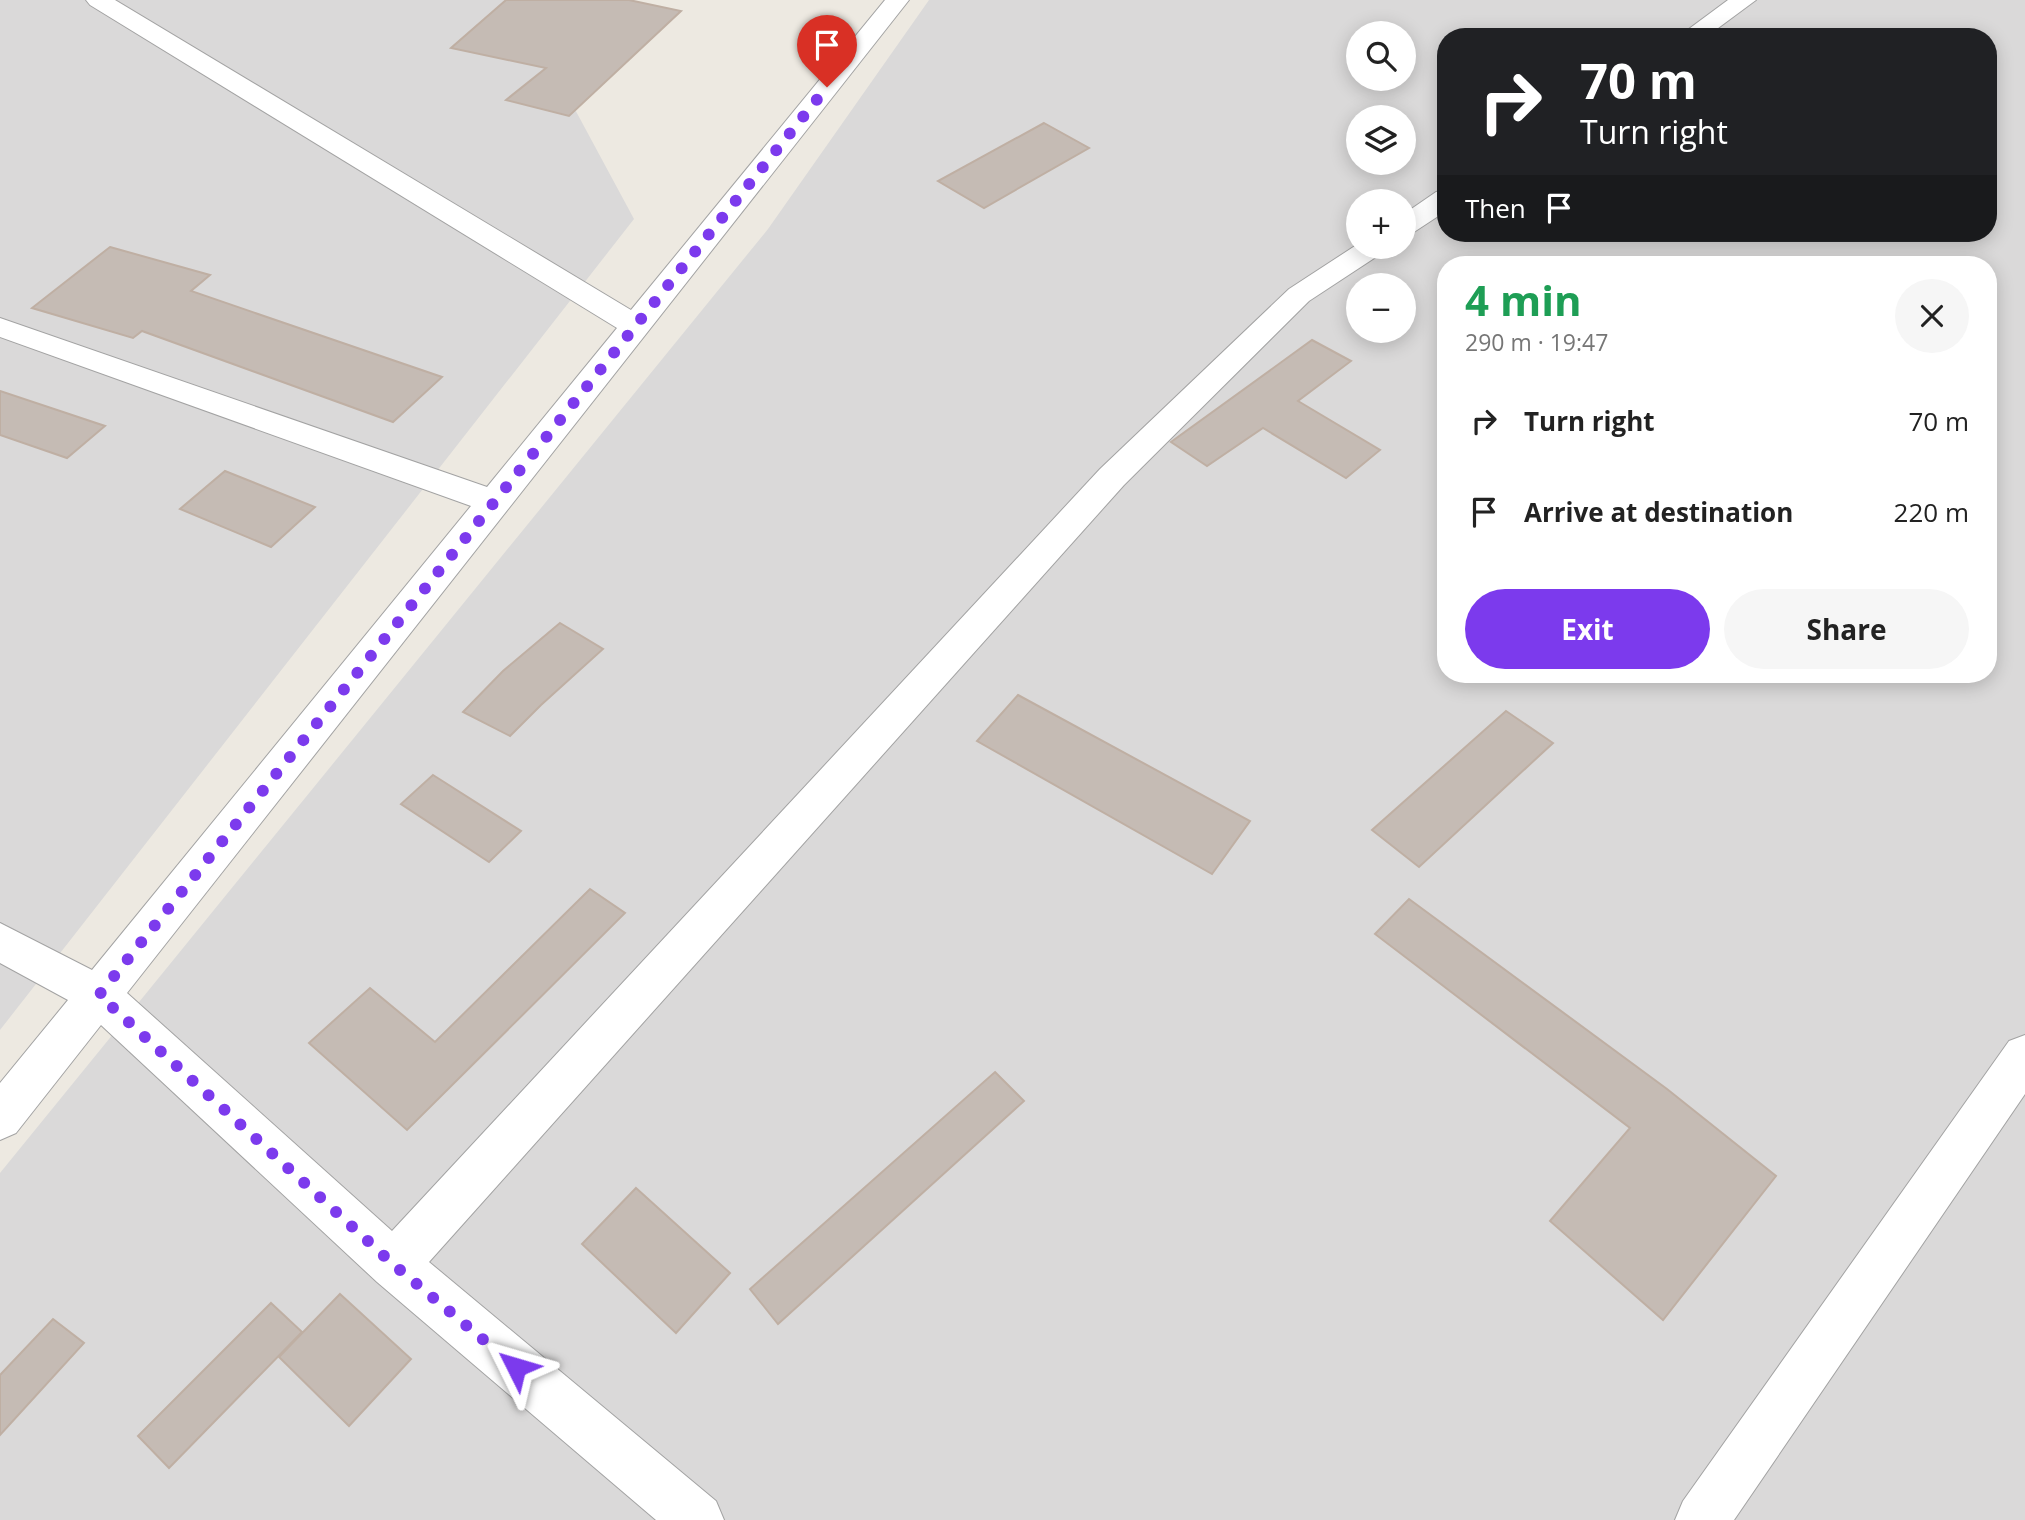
<!DOCTYPE html>
<html lang="en">
<head>
<meta charset="utf-8">
<style>
	:root { --surface:#fff; --page:#f6f6f6; --text:#222; --muted:#767676; --accent:#7c3aed }
	body { margin:0; font-family:"Open Sans",sans-serif; background:var(--page); color:var(--text); height:100vh; display:flex; flex-direction:column; font-size:26px; white-space:nowrap }
	* { box-sizing:border-box; margin:0 }
	p { font-size:23px; color:var(--muted) }
	.icon { flex:none; width:38px; height:38px; fill:none; stroke:currentColor; stroke-width:2; stroke-linecap:round; stroke-linejoin:round }
	.map { position:relative; flex:1; overflow:hidden }
	.details { position:absolute; left:1437px; top:256px; width:560px; height:427px; display:flex; flex-direction:column; background:var(--surface); border-radius:28px; box-shadow:0 4px 18px #0003 }
	.details>* { flex:none }
	.hud { position:absolute; left:1437px; top:28px; width:560px; height:214px; border-radius:28px; box-shadow:0 4px 18px #0003; background:#202124; color:#fff; overflow:hidden }
	.controls { position:absolute; left:1346px; top:21px; display:grid; gap:14px }
	.controls a { display:grid; place-items:center; width:70px; height:70px; border-radius:50%; background:var(--surface); box-shadow:0 4px 18px #0003; font-size:35px }
	.pin { position:absolute; display:grid; place-items:center; width:60px; height:60px; color:#fff; margin:-72px -30px; border-radius:50% 50% 50% 0; rotate:-45deg; box-shadow:0 0 7px #0007 }
	.pin .icon { rotate:45deg }
	.me { position:absolute; width:77px; margin:-38px; rotate:310deg; stroke-linejoin:round; filter:drop-shadow(0 0 5px #0008) }
	.turn { display:flex; align-items:center; gap:24px; height:147px; padding:0 28px; font-size:32px }
	.turn .icon { width:91px; height:91px; stroke-width:2.5 }
	.turn b { display:block; font-size:49px; line-height:60px }
	.then { display:flex; align-items:center; height:66px; padding:0 28px; background:#0003; gap:14px; font-size:26px }
	.round { display:grid; place-items:center; flex:none; width:74px; height:74px; border-radius:37px; background:var(--page) }
	.headline { display:flex; align-items:center; justify-content:space-between; height:119px; padding:0 28px }
	h1 { font-size:42px; font-weight:700; line-height:52px; color:#1e9e55 }
	.action { display:flex; gap:14px; margin-top:auto; padding:14px 28px }
	.action a { flex:1; height:80px; border-radius:42px; background:var(--accent); color:#fff; font-size:28px; font-weight:700; line-height:80px; text-align:center }
	.action a+a { background:var(--page); color:var(--text) }
	ul { padding:0; list-style:none }
	li { display:flex; align-items:center; gap:21px; height:91px; padding:0 28px }
	li div { flex:1 }
	li b { display:block; font-size:26px }
	li em { font-style:normal }
	.map>svg:first-child { display:block }
</style>
</head>
<body>
<div class="map">
<svg width="2025" height="1520" viewBox="0 0 2025 1520">
	<rect width="100%" height="100%" fill="#ede9e1"/>
	<path fill="#dad9d9" fill-rule="evenodd" d="M0 0H516L634 219 0 1030Z
		M929 0H2025V1520H0V1173L768 229ZM1358 33H1404V79H1358ZM1446 37H1988V233H1446ZM1358 117H1404V163H1358ZM1358 201H1404V247H1358ZM1446 264H1988V674H1446ZM1358 285H1404V331H1358Z"/>
	<path fill="#c5bbb4" stroke="#bfafa3" stroke-width="2" d="M506 0H629L681 11 569 116 506 100 546 68 451 48Z
		M1044 123 1089 148 984 208 938 181Z
		M110 247 210 275 191 291 442 377 393 422 142 331 133 338 32 308Z
		M1312 340 1351 361 1298 401 1380 450 1346 478 1263 428 1207 466 1171 442Z
		M0 391 105 426 67 458 0 435Z
		M225 471 315 507 271 547 180 509Z
		M560 623 603 649 541 705 510 736 463 712 503 671Z
		M1018 695 1250 821 1212 874 977 741Z
		M1506 711 1553 743 1419 867 1372 830Z
		M433 775 521 831 489 862 401 804Z
		M590 889 625 913 407 1130 309 1043 370 988 435 1042Z
		M1409 899 1667 1089 1776 1176 1663 1320 1550 1221 1630 1128 1375 934Z
		M995 1072 1024 1101 778 1324 750 1289Z
		M636 1188 730 1273 676 1333 582 1244Z
		M340 1294 411 1359 349 1426 279 1357Z
		M271 1303 302 1332 169 1468 138 1436Z
		M53 1319 84 1343 0 1435V1375Z"/>
	<g fill="none" stroke-linecap="round" stroke-linejoin="round">
		<defs>
			<path id="minor" d="M86 0H115L631 310 885 0H909L127 993 392 1231 1100 469 1289 289 1358 244V247H1386L1382 253 1309 301 1124 485 429 1262 716 1501 724 1520H656L377 1282 101 1025 16 1133 0 1140V1083L68 1000 0 963V923L92 970 471 506 0 337V318L487 487 617 328 90 5Z
				M1728 0H1756L1706 37H1678Z
				M1446 190V211L1414 232 1404 234V214L1436 192Z
				M2025 1035V1094L1734 1520H1675L1683 1501 2009 1041Z"/>
		</defs>
		<use href="#minor" stroke="#a3a3a3" stroke-width="2"/>
		<use href="#minor" fill="#fff" fill-rule="evenodd"/>
	</g>
	<g fill="none" stroke-linecap="round" stroke-linejoin="round">
		<path stroke="#7c3aed" stroke-width="12" stroke-dasharray="0 21.6" d="M516 1367 394 1265 99 995 827 87"/>
	</g>
</svg>
<div class="controls">
<a><svg class="icon" aria-label="search" viewBox="0 0 24 24"><circle cx="10" cy="10" r="6"/><path d="M15 15l6 6"/></svg></a>
<a><svg class="icon" aria-label="layers" viewBox="0 0 24 24"><path d="M12 4l9 5-9 5-9-5zM3 14l9 5 9-5"/></svg></a>
<a>+</a>
<a>−</a>
</div>
<div class="pin" style="left:827px;top:87px;background:#d93025"><svg class="icon" aria-label="arrive" viewBox="0 0 24 24"><path d="M6 21V4h12l-3 4 3 4H6"/></svg></div>
<svg class="me" style="left:516px;top:1367px" viewBox="-20 -20 40 40"><path d="M0-17L14 15 0 8-14 15z" fill="#7c3aed" stroke="#fff" stroke-width="4"/></svg>
<div class="hud">
<div class="turn"><svg class="icon" aria-label="right" viewBox="0 0 24 24"><path d="M7 20v-9h11M14 6l5 5-5 5"/></svg><div><b>70 m</b>Turn right</div></div>
<div class="then">Then<svg class="icon" aria-label="arrive" viewBox="0 0 24 24"><path d="M6 21V4h12l-3 4 3 4H6"/></svg></div>
</div>
<section class="details">
<div class="headline"><div><h1>4 min</h1><p>290 m · 19:47</p></div><a class="round"><svg class="icon" aria-label="close" viewBox="0 0 24 24"><path d="M6 6l12 12M18 6L6 18"/></svg></a></div>
<ul>
<li><svg class="icon" aria-label="right" viewBox="0 0 24 24"><path d="M7 20v-9h11M14 6l5 5-5 5"/></svg><div><b>Turn right</b></div><em>70 m</em></li>
<li><svg class="icon" aria-label="arrive" viewBox="0 0 24 24"><path d="M6 21V4h12l-3 4 3 4H6"/></svg><div><b>Arrive at destination</b></div><em>220 m</em></li>
</ul>
<div class="action"><a>Exit</a><a>Share</a></div>
</section>
</div>
</body>
</html>
